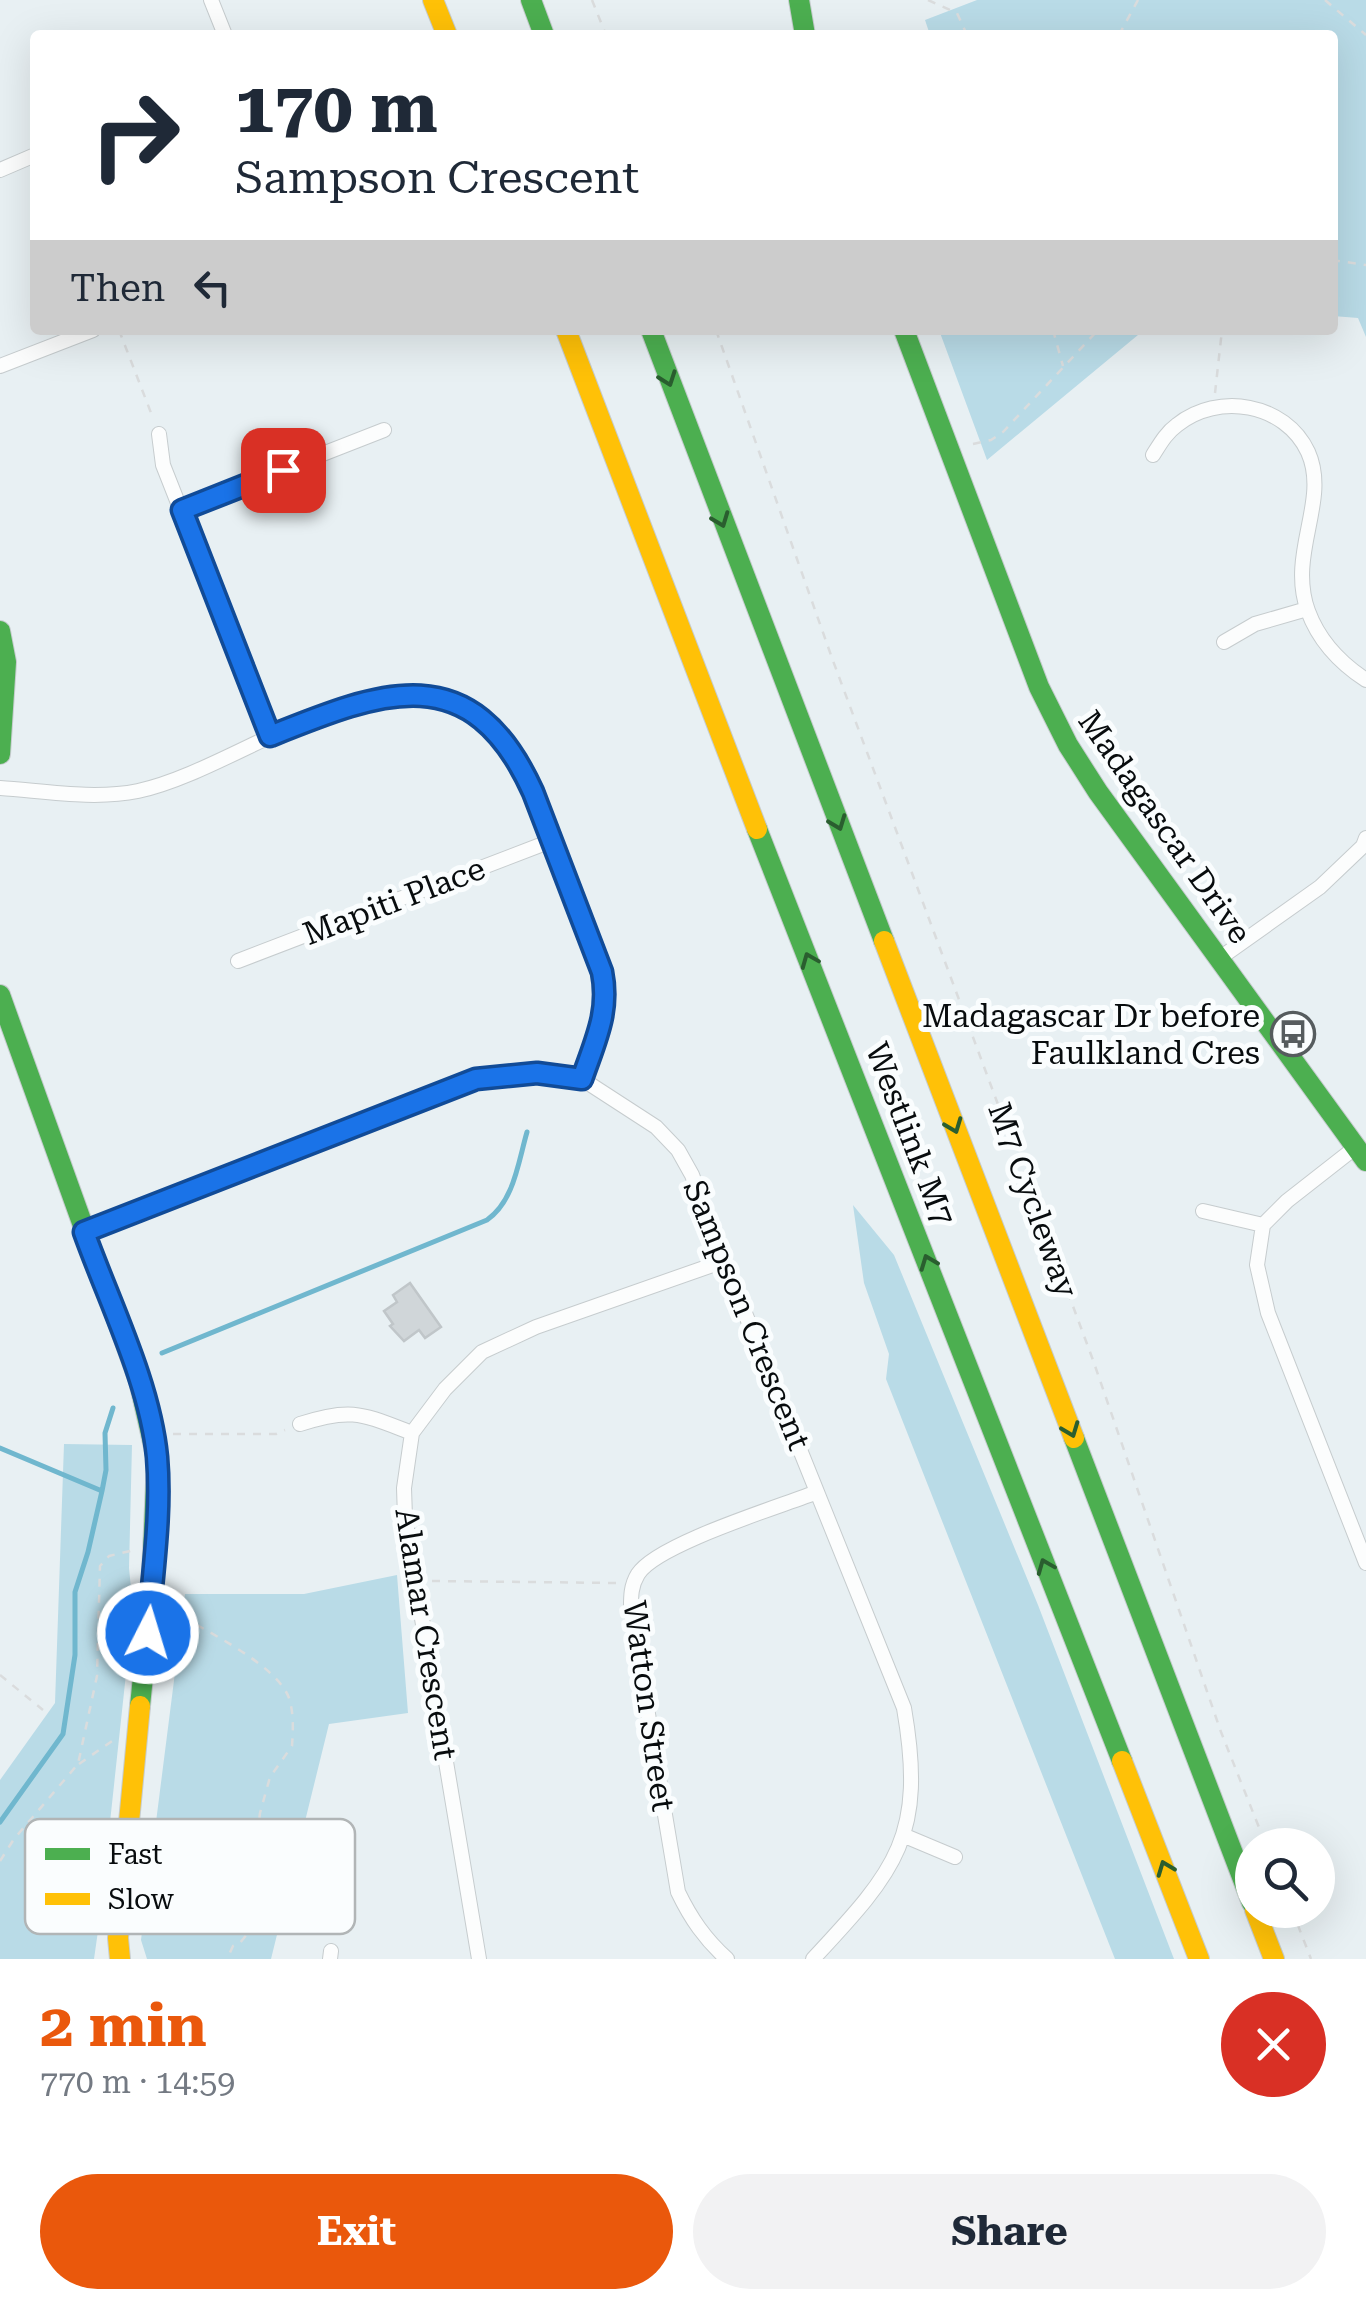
<!DOCTYPE html>
<html lang="en">
<head>
<meta charset="utf-8">
<style>
	:root { --surface:#fff; --page:#f2f2f3; --text:#1f2937; --muted:#747a83; --accent:#ea580c }
	body { margin:0; font-family:"Roboto Serif",serif; background:var(--page); color:var(--text); height:100vh; display:flex; flex-direction:column; font-size:38px; white-space:nowrap }
	* { box-sizing:border-box; margin:0 }
	p { font-size:32px; color:var(--muted) }
	.icon { flex:none; width:55px; height:55px; fill:none; stroke:currentColor; stroke-width:2; stroke-linecap:round; stroke-linejoin:round }
	.map { position:relative; height:1959px; overflow:hidden }
	.side { display:flex; flex-direction:column; background:var(--surface); flex:1 }
	.side>* { flex:none }
	.guide { position:absolute; left:30px; top:30px; width:1308px; height:305px; border-radius:10px; box-shadow:0 10px 40px #0002; background:#fff; color:var(--text); overflow:hidden }
	.fabs { position:absolute; left:1235px; top:1828px; display:grid; gap:20px }
	.fabs a { display:grid; place-items:center; width:100px; height:100px; border-radius:50%; background:var(--surface); box-shadow:0 10px 40px #0002; font-size:50px }
	.pin { position:absolute; display:grid; place-items:center; width:85px; height:85px; color:#fff; margin:-42px; border-radius:20px; box-shadow:0 5px 15px #0006 }
	.me { position:absolute; width:110px; margin:-55px; rotate:5deg; stroke-linejoin:round; filter:drop-shadow(0 0 8px #0008) }
	.turn { display:flex; align-items:center; gap:35px; height:210px; padding:0 40px; font-size:45px }
	.turn .icon { width:130px; height:130px; stroke-width:2.5 }
	.turn b { display:block; font-size:70px; line-height:85px }
	.then { display:flex; align-items:center; height:95px; padding:0 40px; background:#0003; gap:20px; font-size:38px }
	.round { display:grid; place-items:center; flex:none; width:105px; height:105px; border-radius:52px; background:var(--page) }
	.head { display:flex; align-items:center; justify-content:space-between; height:170px; padding:0 40px }
	h1 { font-size:60px; font-weight:700; line-height:75px; color:var(--accent) }
	.cta { display:flex; gap:20px; margin-top:auto; padding:20px 40px }
	.cta a { flex:1; height:115px; border-radius:60px; background:var(--accent); color:#fff; font-size:40px; font-weight:700; line-height:115px; text-align:center }
	.cta a+a { background:var(--page); color:var(--text) }
	.map>svg:first-child { display:block }
</style>
</head>
<body>
<div class="map">
<svg width="1366" height="1959" viewBox="0 0 1366 1959">
	<rect width="100%" height="100%" fill="#e8f0f3"/>
	<path fill="#b9dbe7" d="M977 0H1366V337L1358 318 1333 316 1332 35H930L925 20Z
		M939 330H1144L987 460Z
		M853 1205 894 1255 1038 1605 1174 1959H1115L886 1379 889 1354 864 1283Z
		M64 1444 132 1445 129 1568 133 1609 99 1924 94 1959H0V1780L55 1703Z
		M397 1575 408 1713 329 1724 271 1959H147L141 1940 185 1594H304Z"/>
	<g fill="none" stroke-linecap="round" stroke-linejoin="round">
		<path stroke="#70b7ce" stroke-width="5" d="M162 1353 487 1220C514 1201 518 1163 527 1132
			M0 1448 102 1491
			M0 1822 63 1734 75 1655V1592L88 1552 102 1491 106 1470 105 1433 113 1408"/>
	</g>
	<path fill="#d0d6d9" stroke="#c0c6c9" stroke-width="2.5" d="M410 1283 441 1327 425 1338 419 1330 404 1341 390 1326 393 1324 384 1311 397 1302 393 1295Z"/>
	<g fill="none" stroke-linecap="round" stroke-linejoin="round">
		<defs>
			<path id="street" d="M211 0 225 35
				M0 170 35 155
				M0 366 93 330
				M159 434 163 465 270 736
				M1153 455C1160 444 1166 433 1177 425 1218 392 1285 403 1308 452 1330 501 1287 553 1308 611 1319 641 1340 663 1366 680
				M182 509 384 430
				M1224 642 1255 624 1307 609
				M0 788C44 791 94 800 138 791 232 771 358 664 457 702 485 713 505 742 522 766L602 972C610 1012 595 1042 582 1079
				M1220 958 1320 887 1363 846 1366 838
				M238 961 551 841
				M1356 1147 1287 1201 1263 1225 1257 1265 1268 1313 1366 1563
				M1203 1211 1263 1225
				M84 1232 476 1079 537 1073 582 1079 656 1127 678 1150 692 1175 724 1261 904 1708C926 1836 897 1869 813 1959
				M300 1424C352 1407 362 1414 412 1433
				M905 1836 955 1857
				M330 1959 331 1951
				M479 1959 405 1517 404 1488 412 1433 445 1389 482 1352 536 1327 724 1261
				M727 1959C705 1939 691 1919 678 1892L631 1613C631 1599 630 1587 638 1574 657 1544 779 1507 817 1492"/>
			<path id="fast" d="M531 0 544 35
				M799 0 805 35
				M651 330 884 941
				M904 330 1039 687 1068 745 1098 792 1366 1161
				M0 631 6 662 0 754
				M757 829 1122 1761
				M0 995 139 1381 157 1460 151 1598 140 1706
				M1074 1438 1252 1903"/>
			<path id="slow" d="M433 0 447 35
				M566 330 757 829
				M884 941 1074 1438
				M1122 1761 1199 1959
				M1255 1910 1274 1959
				M120 1959 118 1938 140 1706"/>
		</defs>
		<use href="#street" stroke="#c6ccce" stroke-width="16"/>
		<use href="#fast" stroke="#c6ccce" stroke-width="22"/>
		<use href="#slow" stroke="#c6ccce" stroke-width="22"/>
		<path stroke="#dadcdd" stroke-width="2.5" stroke-dasharray="8 8" stroke-linecap="butt" d="M592 0 606 35
			M928 0 957 13 967 35
			M1325 0 1366 35
			M1119 35 1138 0
			M1332 260 1366 265
			M119 330 153 418
			M716 330 832 658 1093 1360 1221 1732 1266 1845
			M1053 330 1063 366
			M1215 393 1222 330
			M973 444 991 440 1003 432 1098 330
			M173 1434H276L285 1430
			M432 1581 619 1583
			M169 1609C201 1629 276 1663 289 1698 294 1713 293 1731 292 1746L270 1777 260 1813 246 1927 248 1933 240 1943 233 1946 227 1959
			M0 1675 43 1710
			M79 1764 115 1739
			M0 1861 14 1839 78 1764 97 1676 100 1566 109 1556 134 1550
			M1292 1910 1311 1959"/>
		<use href="#street" stroke="#fcfdfd" stroke-width="14"/>
		<use href="#fast" stroke="#4caf50" stroke-width="20"/>
		<use href="#slow" stroke="#ffc107" stroke-width="20"/>
	</g>
	<defs><path id="oneway-chevron" d="M-2-3.5L2.5 0L-2 3.5" fill="none" stroke-width="1.6" stroke-linecap="round" stroke-linejoin="round" transform="scale(2.5)"/></defs>
	<g stroke="#2a5e2f">
		<use href="#oneway-chevron" transform="translate(668 379) rotate(70)"/>
		<use href="#oneway-chevron" transform="translate(721 520) rotate(69)"/>
		<use href="#oneway-chevron" transform="translate(838 823) rotate(69)"/>
		<use href="#oneway-chevron" transform="translate(809 960) rotate(-112)"/>
		<use href="#oneway-chevron" transform="translate(954 1126) rotate(69)"/>
		<use href="#oneway-chevron" transform="translate(928 1262) rotate(-111)"/>
		<use href="#oneway-chevron" transform="translate(1071 1430) rotate(69)"/>
		<use href="#oneway-chevron" transform="translate(1045 1566) rotate(-112)"/>
		<use href="#oneway-chevron" transform="translate(1165 1868) rotate(-111)"/>
	</g>
	<g fill="none" stroke-linecap="round" stroke-linejoin="round">
		<defs>
			<path id="route" d="M148 1633C152 1576 162 1515 157 1457 150 1383 109 1302 84 1232L476 1079 537 1073 582 1079C595 1041 610 1012 602 972L533 792C471 655 382 691 270 736L182 510 283 470"/>
		</defs>
		<use href="#route" stroke="#114b97" stroke-width="25"/>
		<use href="#route" stroke="#1a73e8" stroke-width="18"/>
	</g>
	<defs>
		<symbol id="bus-ring" viewBox="-11 -11 22 22"><circle r="9.5" fill="#fafdfe" stroke="#565c5e" stroke-width="1.5"/><path d="M-5-6H5V4H4V6H2V4H-2V6H-4V4H-5ZM-3.5-4V0h7V-4ZM-3.5 1.2v1.5H-2V1.2ZM2 1.2v1.5H3.5V1.2Z" fill="#565c5e"/></symbol>
	</defs>
	<g fill-rule="evenodd">
		<use href="#bus-ring" x="1268" y="1009" width="50" height="50"/>
	</g>
	<g text-anchor="middle" stroke-width="10" stroke-linejoin="round" paint-order="stroke">
		<g font-size="32" fill="#080c0e" stroke="#fafdfe">
			<text transform="translate(1165 827) rotate(55)" y="11">Madagascar Drive</text>
			<text transform="translate(394 901) rotate(-21)" y="11">Mapiti Place</text>
			<text transform="translate(910 1134) rotate(69)" y="11">Westlink M7</text>
			<text transform="translate(1033 1200) rotate(70)" y="11">M7 Cycleway</text>
			<text transform="translate(747 1315) rotate(68)" y="11">Sampson Crescent</text>
			<text transform="translate(426 1634) rotate(81)" y="11">Alamar Crescent</text>
			<text transform="translate(649 1706) rotate(82)" y="11">Watton Street</text>
		</g>
		<g font-size="32" fill="#080c0e" stroke="#fafdfe" text-anchor="end">
			<text x="1260" y="1027">Madagascar Dr before<tspan x="1260" dy="37">Faulkland Cres</tspan></text>
		</g>
	</g>
	<rect x="25" y="1819" width="330" height="115" rx="15" fill="#fafdfe" stroke="#b1b5b6" stroke-width="2.5"/>
	<rect x="45" y="1848" width="45" height="12" fill="#4caf50"/>
	<rect x="45" y="1893" width="45" height="12" fill="#ffc107"/>
	<g font-size="28" fill="#080c0e">
		<text x="108" y="1864">Fast</text>
		<text x="108" y="1909">Slow</text>
	</g>
</svg>
<div class="fabs">
<a><svg class="icon" aria-label="search" viewBox="0 0 24 24"><circle cx="10" cy="10" r="6"/><path d="M15 15l6 6"/></svg></a>
</div>
<div class="pin" style="left:283px;top:470px;background:#d93025"><svg class="icon" aria-label="arrive" viewBox="0 0 24 24"><path d="M6 21V4h12l-3 4 3 4H6"/></svg></div>
<svg class="me" style="left:148px;top:1633px" viewBox="-20 -20 40 40"><circle r="17" fill="#1a73e8" stroke="#fff" stroke-width="3"/><path d="M0-11L8 9 0 5-8 9z" fill="#fff"/></svg>
<div class="guide">
<div class="turn"><svg class="icon" aria-label="right" viewBox="0 0 24 24"><path d="M7 20v-9h11M14 6l5 5-5 5"/></svg><div><b>170 m</b>Sampson Crescent</div></div>
<div class="then">Then<svg class="icon" aria-label="left" viewBox="0 0 24 24"><path d="M17 20v-9H6M10 6l-5 5 5 5"/></svg></div>
</div>
</div>
<section class="side">
<div class="head"><div><h1>2 min</h1><p>770 m · 14:59</p></div><a class="round" style="background:#d93025;color:#fff"><svg class="icon" aria-label="close" viewBox="0 0 24 24"><path d="M6 6l12 12M18 6L6 18"/></svg></a></div>
<div class="cta"><a>Exit</a><a>Share</a></div>
</section>
</body>
</html>
